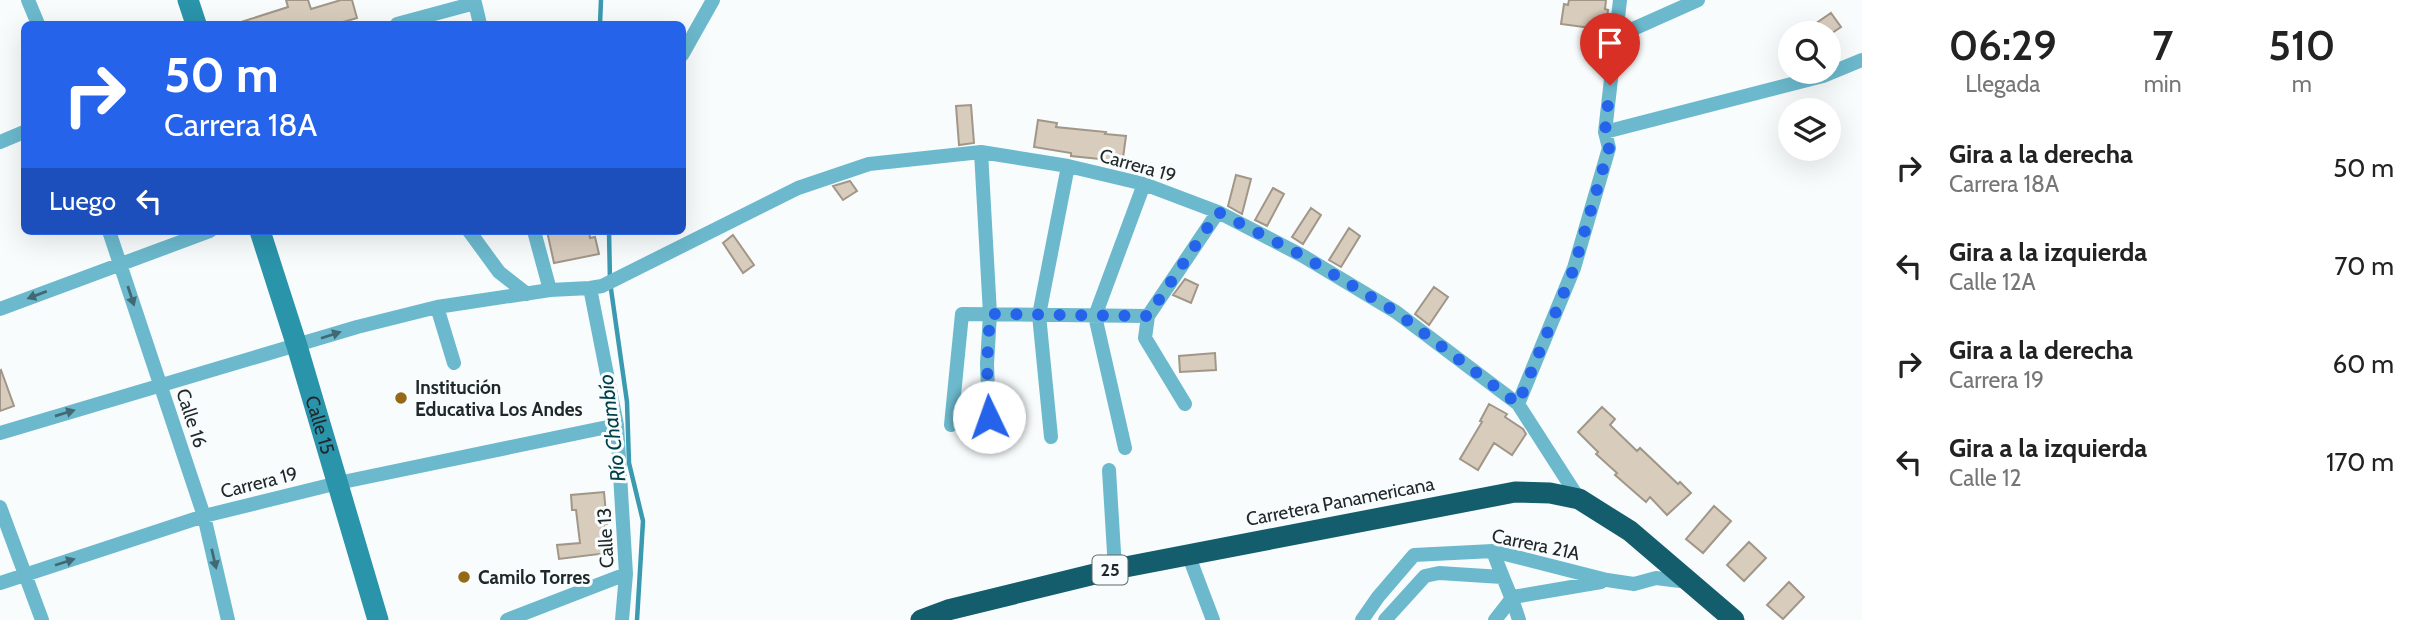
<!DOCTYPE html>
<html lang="es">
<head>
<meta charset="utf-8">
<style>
	:root { --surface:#fff; --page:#f6f6f6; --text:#222; --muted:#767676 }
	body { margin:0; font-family:Cabin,sans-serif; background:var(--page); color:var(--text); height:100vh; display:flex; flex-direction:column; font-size:26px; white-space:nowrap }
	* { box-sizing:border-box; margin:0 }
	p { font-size:23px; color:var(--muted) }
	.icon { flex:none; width:38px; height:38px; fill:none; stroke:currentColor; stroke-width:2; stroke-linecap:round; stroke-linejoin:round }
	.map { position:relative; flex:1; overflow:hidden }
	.side { display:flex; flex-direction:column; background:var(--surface); width:560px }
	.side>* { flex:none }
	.hud { position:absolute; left:21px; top:21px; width:665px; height:214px; border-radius:10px; box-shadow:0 7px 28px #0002; background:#2563eb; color:#fff; overflow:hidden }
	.buttons { position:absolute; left:1778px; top:21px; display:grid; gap:14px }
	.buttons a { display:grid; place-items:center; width:63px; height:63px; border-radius:50%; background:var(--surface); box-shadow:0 7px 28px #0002; font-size:35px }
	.pin { position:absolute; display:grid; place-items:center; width:60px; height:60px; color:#fff; margin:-72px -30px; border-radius:50% 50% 50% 0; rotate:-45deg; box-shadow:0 0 7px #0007 }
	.pin .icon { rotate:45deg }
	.me { position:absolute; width:77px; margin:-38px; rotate:357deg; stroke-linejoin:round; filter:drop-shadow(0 0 5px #0008) }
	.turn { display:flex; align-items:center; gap:24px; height:147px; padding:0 28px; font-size:32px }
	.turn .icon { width:91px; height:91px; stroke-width:2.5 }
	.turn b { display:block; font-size:49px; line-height:60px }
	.then { display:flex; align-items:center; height:66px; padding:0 28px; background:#0003; gap:14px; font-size:26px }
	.eta { display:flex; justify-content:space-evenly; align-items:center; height:119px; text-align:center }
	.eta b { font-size:42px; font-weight:600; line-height:49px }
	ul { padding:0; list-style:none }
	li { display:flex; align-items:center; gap:21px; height:98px; padding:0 28px }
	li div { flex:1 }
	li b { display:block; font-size:26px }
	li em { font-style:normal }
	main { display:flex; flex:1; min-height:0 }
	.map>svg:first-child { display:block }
</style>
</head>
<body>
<main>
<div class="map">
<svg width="1862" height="620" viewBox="0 0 1862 620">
	<rect width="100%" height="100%" fill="#f8fcfd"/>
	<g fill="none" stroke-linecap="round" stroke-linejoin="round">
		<path stroke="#3b9ab0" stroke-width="4.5" d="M600 24 601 0
			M609 231 610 282 627 402 629 463 643 521 637 620"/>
	</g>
	<path fill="#d8ccbd" stroke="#a19687" stroke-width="2" d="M286 0H308L311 9 341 0H352L357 18 336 24H241V22L288 7Z
		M1569 0H1606L1605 9 1608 10 1606 30 1561 24 1564 4 1568 5Z
		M1831 13 1841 27 1832 33H1822L1815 24Z
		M971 105 974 143 959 145 956 106Z
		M1038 120 1057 123 1056 127 1106 132 1105 134 1126 136 1122 165 1109 163 1110 160 1071 156V153L1034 147Z
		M1236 175 1251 179 1242 214 1228 206Z
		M850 181 857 191 843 200 833 186Z
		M1273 188 1284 194 1267 226 1255 220Z
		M1311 208 1321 215 1303 244 1292 237Z
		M1349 228 1360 236 1341 267 1329 260Z
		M547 231H589L590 238 595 237 599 254 554 263Z
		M733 235 754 265 743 273 723 243Z
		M1185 279 1198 285 1191 303 1173 295Z
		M1434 287 1448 297 1429 325 1415 314Z
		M1215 353 1216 370 1180 372 1179 356Z
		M1 370 14 406 0 411V371Z
		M1489 404 1507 414 1505 417 1523 429 1526 434 1512 455 1494 443 1478 470 1460 459 1482 422 1480 421Z
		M1602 407 1615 419 1610 425 1637 451 1640 448 1678 484 1680 482 1691 493 1667 515 1650 497 1646 502 1615 475 1617 473 1596 454 1598 452 1578 432Z
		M604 492 607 524H604L608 553 559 559 557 545 580 543 576 510H572L571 495Z
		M1714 506 1731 521 1703 553 1686 539Z
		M1749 542 1766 558 1744 581 1727 565Z
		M1789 582 1804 597 1783 619 1767 605Z"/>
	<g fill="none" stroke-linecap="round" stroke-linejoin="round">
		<path stroke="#6cb9cd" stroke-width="14" d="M28 0 38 24
			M397 24 475 3 480 24
			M1615 37 1698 0
			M682 55 713 0
			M1605 132 1823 76 1862 60
			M0 142 24 132
			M981 152 990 314 987 364 989 417
			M109 231 204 516 228 620
			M469 231 499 272 527 294
			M534 231 550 290
			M590 288 617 425 626 574 622 620
			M437 307 454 363
			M0 309 210 231
			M1185 404 1145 338 1148 316 1218 212
			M1518 404 1574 268 1609 148 1605 132 1620 0
			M951 425 962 314 1148 316
			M0 433 357 327 437 307 550 290 590 288 602 286 798 188 869 164 981 152 1068 166 1144 184 1218 212 1303 256 1396 312 1518 404 1579 499
			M1051 437 1039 315 1068 166
			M1125 448 1095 316 1144 184
			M1109 470 1115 569
			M0 507 42 620
			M1493 551C1501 575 1512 596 1519 620
			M1188 554 1213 620
			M0 583 204 516 338 483 617 425
			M1513 597 1601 582
			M507 620 626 574
			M1362 620 1378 597 1414 555 1493 551 1607 580 1634 584 1656 578 1688 582
			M1385 620 1425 576 1439 573 1502 577
			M1495 620 1513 597"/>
		<g stroke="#2a94ab" stroke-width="21">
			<path d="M188 0 196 24"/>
			<path id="s1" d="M260 231 297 346 378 620"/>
		</g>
		<path stroke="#145d6d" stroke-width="21" d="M921 620 948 610 1115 569 1515 492 1550 493 1579 499 1630 531 1734 620"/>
	</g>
	<defs><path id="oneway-solid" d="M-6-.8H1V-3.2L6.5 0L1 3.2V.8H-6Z" transform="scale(1.75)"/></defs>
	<g fill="#426973">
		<use href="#oneway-solid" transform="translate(37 295) rotate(159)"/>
		<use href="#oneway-solid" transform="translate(131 296) rotate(72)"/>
		<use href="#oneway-solid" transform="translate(331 335) rotate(-18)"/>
		<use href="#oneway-solid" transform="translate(65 413) rotate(-17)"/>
		<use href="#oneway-solid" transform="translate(214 559) rotate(77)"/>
		<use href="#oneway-solid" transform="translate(65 562) rotate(-18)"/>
	</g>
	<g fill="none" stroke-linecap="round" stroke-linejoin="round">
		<path stroke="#2563eb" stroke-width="12" stroke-dasharray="0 21.6" d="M989 417 987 364 990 314 1148 316 1218 212 1303 256 1396 312 1518 404 1574 268 1609 148 1605 132 1610 85"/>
	</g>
	<g fill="#966917" stroke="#f8fcfd" stroke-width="2.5">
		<circle cx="401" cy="398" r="7"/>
		<circle cx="464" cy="577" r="7"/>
	</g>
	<g text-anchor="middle" stroke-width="6" stroke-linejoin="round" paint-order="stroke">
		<rect fill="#f8fcfd" stroke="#606769" stroke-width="2" x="1092.5" y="555.5" width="35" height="29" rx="5"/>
		<g font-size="18" font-weight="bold" fill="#1f2729">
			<text x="1110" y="576">25</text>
		</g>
		<g font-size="19" fill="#1f2729" stroke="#f8fcfd">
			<text transform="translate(1138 165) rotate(16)" y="7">Carrera 19</text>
			<text transform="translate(192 418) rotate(72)" y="7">Calle 16</text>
			<text dy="7" stroke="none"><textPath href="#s1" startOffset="203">Calle 15</textPath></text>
			<text transform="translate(259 482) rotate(-14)" y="7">Carrera 19</text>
			<text transform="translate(1340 501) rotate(-11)" y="7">Carretera Panamericana</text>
			<text transform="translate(605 538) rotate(-93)" y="7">Calle 13</text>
			<text transform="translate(1536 544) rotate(12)" y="7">Carrera 21A</text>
		</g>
		<g font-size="19" font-weight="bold" fill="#1f2729" stroke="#f8fcfd" text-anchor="start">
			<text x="415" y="394">Institución<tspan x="415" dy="22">Educativa Los Andes</tspan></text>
			<text x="478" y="584">Camilo Torres</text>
		</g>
		<g font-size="21" font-style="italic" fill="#003e4a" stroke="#f8fcfd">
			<text transform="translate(612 428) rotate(-97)" y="7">Río Chambío</text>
		</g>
	</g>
</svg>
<div class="buttons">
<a><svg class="icon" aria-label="search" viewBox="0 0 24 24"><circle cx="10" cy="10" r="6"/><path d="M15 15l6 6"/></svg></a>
<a><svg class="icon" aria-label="layers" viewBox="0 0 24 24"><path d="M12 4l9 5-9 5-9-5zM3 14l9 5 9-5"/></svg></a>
</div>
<div class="pin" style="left:1610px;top:85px;background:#d93025"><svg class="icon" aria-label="arrive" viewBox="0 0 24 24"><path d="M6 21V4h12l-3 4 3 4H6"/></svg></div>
<svg class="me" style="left:989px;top:417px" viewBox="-20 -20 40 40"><circle r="19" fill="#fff"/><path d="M0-13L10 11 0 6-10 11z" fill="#2563eb"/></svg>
<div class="hud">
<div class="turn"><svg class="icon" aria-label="right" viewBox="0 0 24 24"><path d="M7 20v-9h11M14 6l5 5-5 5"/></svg><div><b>50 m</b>Carrera 18A</div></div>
<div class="then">Luego<svg class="icon" aria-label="left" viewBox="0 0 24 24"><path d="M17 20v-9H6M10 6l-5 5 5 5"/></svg></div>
</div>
</div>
<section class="side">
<div class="eta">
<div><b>06:29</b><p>Llegada</p></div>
<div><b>7</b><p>min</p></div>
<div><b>510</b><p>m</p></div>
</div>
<ul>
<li><svg class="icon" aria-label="right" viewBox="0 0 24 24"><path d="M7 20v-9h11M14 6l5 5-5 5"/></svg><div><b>Gira a la derecha</b><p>Carrera 18A</p></div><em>50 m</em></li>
<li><svg class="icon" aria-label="left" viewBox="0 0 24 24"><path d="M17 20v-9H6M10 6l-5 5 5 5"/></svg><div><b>Gira a la izquierda</b><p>Calle 12A</p></div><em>70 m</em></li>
<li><svg class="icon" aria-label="right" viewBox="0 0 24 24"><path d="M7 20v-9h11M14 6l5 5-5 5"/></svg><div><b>Gira a la derecha</b><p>Carrera 19</p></div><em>60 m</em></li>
<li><svg class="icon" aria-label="left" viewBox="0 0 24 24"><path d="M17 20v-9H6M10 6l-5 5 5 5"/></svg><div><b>Gira a la izquierda</b><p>Calle 12</p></div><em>170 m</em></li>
</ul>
</section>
</main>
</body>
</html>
